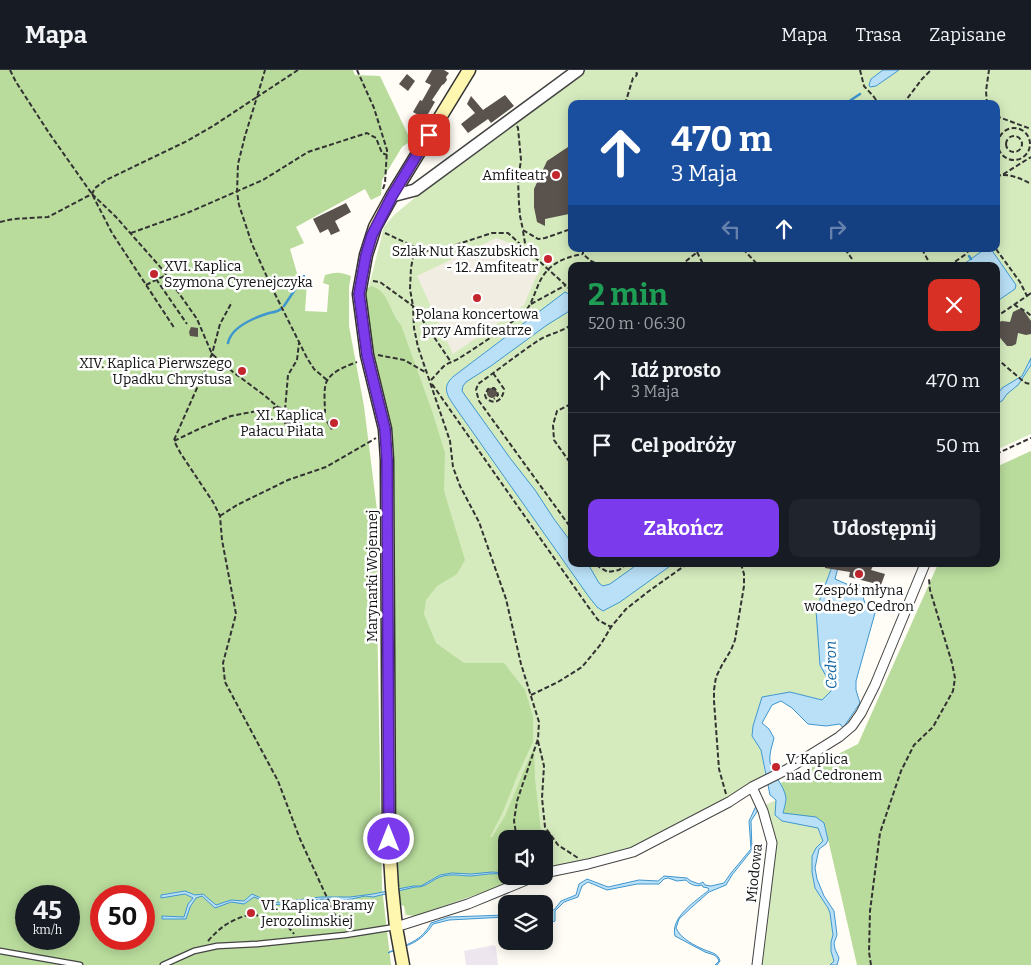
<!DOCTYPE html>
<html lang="pl">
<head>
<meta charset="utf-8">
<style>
	:root { --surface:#171b24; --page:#20242c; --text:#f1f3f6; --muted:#9ea1a6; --line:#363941; --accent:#7c3aed }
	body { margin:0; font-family:Bitter,serif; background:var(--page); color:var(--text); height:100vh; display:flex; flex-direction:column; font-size:19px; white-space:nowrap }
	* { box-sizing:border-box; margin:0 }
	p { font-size:16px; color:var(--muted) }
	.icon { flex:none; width:28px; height:28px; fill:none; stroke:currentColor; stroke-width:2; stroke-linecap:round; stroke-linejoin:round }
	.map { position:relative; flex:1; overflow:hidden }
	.side { position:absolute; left:568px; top:192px; width:432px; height:305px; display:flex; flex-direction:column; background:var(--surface); border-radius:10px; box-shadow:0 2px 12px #0003 }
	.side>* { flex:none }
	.banner { position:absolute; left:568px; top:30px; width:432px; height:152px; border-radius:10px; box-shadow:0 2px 12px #0003; background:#1a4fa0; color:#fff; overflow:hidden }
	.fabs { position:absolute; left:498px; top:760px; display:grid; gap:10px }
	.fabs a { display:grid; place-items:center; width:55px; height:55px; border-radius:10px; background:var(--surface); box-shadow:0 2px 12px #0003; font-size:25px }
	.speed { position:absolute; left:15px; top:815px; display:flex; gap:10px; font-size:25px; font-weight:700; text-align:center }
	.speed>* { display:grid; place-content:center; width:65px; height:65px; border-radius:50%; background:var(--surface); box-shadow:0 2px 12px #0003; line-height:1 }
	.speed small { font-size:12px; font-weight:400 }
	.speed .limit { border:8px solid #d22; background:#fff; color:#111 }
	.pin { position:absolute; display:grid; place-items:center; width:42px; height:42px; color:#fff; margin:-21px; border-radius:10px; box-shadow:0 2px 8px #0006 }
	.me { position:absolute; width:55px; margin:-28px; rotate:0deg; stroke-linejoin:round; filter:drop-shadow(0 0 4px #0008) }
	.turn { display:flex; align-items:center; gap:18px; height:105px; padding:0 20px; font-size:22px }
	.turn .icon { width:65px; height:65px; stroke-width:2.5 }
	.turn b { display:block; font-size:35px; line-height:42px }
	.lanes { display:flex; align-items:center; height:48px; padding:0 20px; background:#0003; justify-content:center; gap:25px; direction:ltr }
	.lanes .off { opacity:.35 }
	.round { display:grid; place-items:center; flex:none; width:52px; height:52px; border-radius:10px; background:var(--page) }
	.head { display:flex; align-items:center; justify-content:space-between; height:85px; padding:0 20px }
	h1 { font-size:30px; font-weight:700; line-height:38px; color:#1e9e55 }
	.button { display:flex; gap:10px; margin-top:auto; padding:10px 20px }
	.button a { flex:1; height:58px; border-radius:10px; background:var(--accent); color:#fff; font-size:20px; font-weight:700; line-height:58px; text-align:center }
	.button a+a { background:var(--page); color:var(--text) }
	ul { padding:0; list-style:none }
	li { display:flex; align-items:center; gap:15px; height:65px; padding:0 20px; border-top:1px solid var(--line) }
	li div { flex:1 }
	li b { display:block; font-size:19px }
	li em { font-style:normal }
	header { display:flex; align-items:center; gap:30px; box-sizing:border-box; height:70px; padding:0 25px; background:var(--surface); border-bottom:1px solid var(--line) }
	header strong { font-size:24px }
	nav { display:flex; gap:28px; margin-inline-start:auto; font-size:18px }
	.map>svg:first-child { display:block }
</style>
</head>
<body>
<header>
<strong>Mapa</strong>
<nav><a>Mapa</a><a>Trasa</a><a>Zapisane</a></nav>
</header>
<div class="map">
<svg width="1031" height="895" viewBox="0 0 1031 895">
	<rect width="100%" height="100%" fill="#fffdf5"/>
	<path fill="#eee6ef" d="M494 875 496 877 498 895H466L464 881Z"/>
	<path fill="#d5ebbd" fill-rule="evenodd" d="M585 0H1031V364L996 380V196H571V494H833L827 509 819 570 820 595 833 619 822 630 790 622 762 627 753 656 752 666 761 680 765 705 726 728 631 779 590 791 544 799V769H506V806L510 809 405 846 401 802 394 362 368 220 384 157 394 145 459 91ZM571 34H996V179H571Z
		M776 730 775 745 782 751 818 758 823 771 816 778 812 802 815 818 828 838 830 843 833 865 831 872V881L834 891 830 895H760L776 768 765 735Z"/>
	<path fill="#b9dc9c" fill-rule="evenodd" d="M0 0H353L355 5 380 6 411 71 402 77 382 110 381 125 371 130 365 119 296 157 304 173 290 179 299 210 307 213 305 241 327 242 329 215 323 213 325 205C337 202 339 202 351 206L349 217V256L364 336 378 448 377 538 382 818 391 895H0ZM26 826H69V869H26ZM101 826H144V869H101Z
		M372 216C389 221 390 244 401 255L432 341 445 383 444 421 465 490 457 504 437 516 426 530 424 544 436 573 464 593H504L525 620 533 647V672L518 704 502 744 490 767H492L505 746 534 677 535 709 542 769H506V806H530L415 846 407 845 404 836 399 834 395 776 392 368 386 335 373 283 366 237V220L369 217Z
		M1031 381V895H857L825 756 783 744 786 728 781 713 858 674 938 494H996V397Z"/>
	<path fill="#f1ede2" d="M496 168 516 175 541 199 536 207 524 235 453 284 417 206Z"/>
	<path fill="#b9e0f7" stroke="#3f96cf" d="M883 0H899L876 16 870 17 869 15 871 9Z
		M985 179H991L1016 215 1015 219 996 232V196H961Z
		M565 222 571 225V240L547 255 491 296 466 312 463 316 462 321 510 388 535 420 554 449 571 472V494H588L599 513 603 516 610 514 638 494H673L620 532 603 541 597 537 589 527 455 337C447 325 441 317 454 306Z
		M1031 288V295L1018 315 1007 324 1002 331 996 334V326L1000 321 1002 318 1022 306Z
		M833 494H839L835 509 849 515 851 512 859 514 867 540 875 543 856 611V620L860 633 843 658 840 654 826 656 808 654 792 638 781 631 772 635 762 653 769 659 774 668C772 676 769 684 770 692 772 705 784 714 786 728 786 732 784 739 783 743L816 747 824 753 828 770 826 774 819 779 815 798 817 809 824 826 834 841 837 865 834 873 835 879 839 888 837 895H830L834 891 831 881V872L833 865 830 843 828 838 815 818 812 802V786L816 778 823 771 818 758 782 751 775 745 776 730 770 725 761 680 752 666 753 656 762 627 790 622 822 630 833 619 820 595 816 540Z
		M763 732 751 751 752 780 732 805 726 815 709 822 692 837 679 849 676 858C680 868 695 876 705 880 712 883 718 883 720 891L717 895H715L719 891 717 887 714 885 705 882 675 866C670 847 696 831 709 820L708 818 703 817 702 815C697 817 690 815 686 810L677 811 668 808 664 809 659 814H637L607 820 588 812 582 816 578 827 564 832 555 841V851L544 855V849L552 848V843L544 841V839L554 840 561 831 576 825 579 814 587 809 608 817 639 810 658 811 664 806 687 808 691 811 699 814 703 812 705 815 711 816 724 813 731 803 751 779 749 751 756 736Z
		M492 802 506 803V805C494 802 483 805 471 806 461 806 451 803 440 807 432 810 425 818 415 817L377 826 373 827 365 826 352 829 336 831 323 829 273 835 254 827 244 834 231 832 215 838 202 826 196 828 190 837 186 849H162V846L184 847 188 834 193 828 185 824 161 828V825L185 821 195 825 203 824 216 835 231 830 244 831 252 824 272 833 321 827H350L373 824 413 816H421L440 805 452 803 471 804Z
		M506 845V847L449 850 433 854C421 873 408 875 388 883L389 882C407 874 421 872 431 853L449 847Z"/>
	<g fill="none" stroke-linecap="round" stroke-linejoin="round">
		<path stroke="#3f96cf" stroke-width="2.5" d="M845 34 860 24
			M969 186 971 189
			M284 236 304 206
			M228 273C231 258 251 249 266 244 271 242 276 243 281 239"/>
	</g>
	<path fill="#5a524d" d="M432 0H444L449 3 446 7 447 10 444 14 442 15 432 30 435 32 425 49 413 42 420 30 422 31 431 15 425 12Z
		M407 4 415 11 408 21 399 14Z
		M505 25 514 36 491 53 488 49 468 63 461 54 475 43 467 34 471 26 483 40Z
		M571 75V139L569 144 545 149V156L537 152 534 137V119L547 91Z
		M346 133 351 142 335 151 340 161 331 165 328 159 320 163 313 149Z
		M1019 239 1024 241 1031 251V264L1026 265 1018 263 1016 274 1012 276H1007L996 263V253L1002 251 1010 252 1013 242Z
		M191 257 198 258V267L190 266 189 262Z
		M487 323a5 5 0 1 1 10 0a5 5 0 1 1-10 0Z
		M289 342 303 349 298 359 284 354V352Z
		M334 348 339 356 331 360 326 352Z
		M825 494H865L873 496 871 500 885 504 881 515 849 507 850 502 825 498Z"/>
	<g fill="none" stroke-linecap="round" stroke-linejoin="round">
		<defs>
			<path id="service" d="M0 881 80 895
				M163 895 194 881 217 876 257 874 345 865 395 857"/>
			<path id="minor" d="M752 717 763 741 772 773 757 895
				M544 803 588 794 633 782 729 732 752 717 786 700 839 667 852 656 861 643 875 615 925 494
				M396 857 468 834 536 806"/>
			<path id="tertiary" d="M392 126 415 120 578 0"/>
			<path id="secondary" d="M403 895 396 857 392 818 389 769 387 390 385 359 367 285 359 224 366 185 375 157 392 126 469 0"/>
		</defs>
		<use href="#service" stroke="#444" stroke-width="7"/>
		<use href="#minor" stroke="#444" stroke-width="11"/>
		<use href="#tertiary" stroke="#444" stroke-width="14"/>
		<use href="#secondary" stroke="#333" stroke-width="15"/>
		<path stroke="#333" stroke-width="2" stroke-dasharray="5 2.5" stroke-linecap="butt" d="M10 0 16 12 49 63 92 124 112 163 175 259
			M298 0 257 27 245 66 238 94 237 122 239 135 252 174 272 218 307 288 314 299 327 310
			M357 0 374 38 387 80 385 113 383 119
			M860 0 864 16 874 27 879 34
			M625 34 633 8 636 6 637 4 635 0
			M903 34 922 9 931 0
			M987 34 986 21 989 0
			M996 46 1031 59
			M517 56 518 58 521 90 518 110 519 134 520 146 523 160 538 169 545 168 571 159
			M998 74a16 16 0 1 1 32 0a16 16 0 1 1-32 0Z
			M1006 74a8 8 0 1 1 16 0a8 8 0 1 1-16 0Z
			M1003 105C1013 105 1022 109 1031 114
			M996 106 1002 105 1031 87
			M92 124 116 147 162 199 197 249 212 284 233 302 264 325 278 337 318 350 325 342C325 335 323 317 327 311 332 301 347 296 357 292
			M0 152 13 149 48 147 88 126 92 124 95 118 106 110 187 71 213 56 257 27 265 0
			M523 161 526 179
			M131 163 187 143 263 110 308 82 367 63 376 68 382 83 387 85
			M385 163 415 177 429 181 452 176 492 163H508L571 220
			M415 177 411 198 410 219 413 236 451 292
			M583 179V184L591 191 601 196
			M743 179 759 196
			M845 179 852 189
			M922 179 931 196
			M996 179 1020 212 1027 226 996 247
			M697 182 704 196
			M680 196 701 179
			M949 196 966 184 970 179
			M156 209 187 254
			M373 211 380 212 413 236 414 258 418 277 450 371 453 397 460 416 479 452 506 529 521 594 539 652 538 669 517 731 514 751 517 769
			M146 215 166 205
			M1027 226 1031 223
			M531 234 566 215
			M1014 234C1019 239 1026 240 1031 246
			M571 255C561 262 549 264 539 270 518 284 498 300 478 314L476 320 479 331 571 458
			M378 285 404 290 427 303
			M996 288 1023 311 1026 313 1031 314
			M493 303 504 319C503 330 495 336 486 328L485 325 488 319 494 318 497 321 498 325 494 329
			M431 310C435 306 439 301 444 296 449 292 456 291 461 287 482 274 505 258 524 242 531 236 533 227 537 218 545 196 560 188 583 184
			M432 314 587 535 598 550 611 557
			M571 334 557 341 553 355 554 370 571 394
			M278 337 231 346 203 357 174 371 181 384 213 432 220 446 222 470 236 544 223 593 225 612 278 711 300 769 341 858
			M285 340 288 305 297 290 299 273
			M174 370 212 284 220 254 232 232
			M996 384 1031 368
			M220 446 237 435 288 410 326 397 376 368
			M597 494 599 497 608 502 619 500 627 494
			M531 625 558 612 582 597 601 574 611 557 626 539 649 521 687 494
			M538 671 544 696 542 728 545 757 558 775 578 788
			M726 724 719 699 714 631V620L716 607 722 595 731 580 735 570 744 516V504L741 494
			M253 845C270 846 284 850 294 864
			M208 871C220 857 232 849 249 845
			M871 895 869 882 870 841 880 763 901 701 914 675 933 657 953 621 955 608 952 593 930 520 929 509"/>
		<use href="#service" stroke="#fff" stroke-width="4.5"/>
		<use href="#minor" stroke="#fff" stroke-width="9"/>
		<use href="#tertiary" stroke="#fff" stroke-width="11"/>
		<use href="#secondary" stroke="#fff6b0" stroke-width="12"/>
	</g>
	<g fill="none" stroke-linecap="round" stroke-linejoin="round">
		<defs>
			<path id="route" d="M389 769 387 390 385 359 367 285 359 224 366 185 372 165 392 126 429 65"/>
		</defs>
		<use href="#route" stroke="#51269a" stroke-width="12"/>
		<use href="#route" stroke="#7c3aed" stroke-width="9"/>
	</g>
	<g fill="#c4262e" stroke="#fff" stroke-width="2">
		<circle cx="556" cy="105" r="5"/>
		<circle cx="548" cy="189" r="5"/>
		<circle cx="154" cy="204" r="5"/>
		<circle cx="477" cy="228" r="5"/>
		<circle cx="242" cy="301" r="5"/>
		<circle cx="334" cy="353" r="5"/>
		<circle cx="859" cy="504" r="5"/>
		<circle cx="776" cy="697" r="5"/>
		<circle cx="251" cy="843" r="5"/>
	</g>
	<g text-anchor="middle" stroke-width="5" stroke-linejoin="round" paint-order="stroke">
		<g font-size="14" fill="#111" stroke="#fff" text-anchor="end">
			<text x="546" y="110">Amfiteatr</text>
			<text x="538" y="186">Szlak Nut Kaszubskich<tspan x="538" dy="16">- 12. Amfiteatr</tspan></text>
			<text x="164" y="201" text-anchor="start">XVI. Kaplica<tspan x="164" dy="16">Szymona Cyrenejczyka</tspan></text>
			<text x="477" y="249" text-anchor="middle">Polana koncertowa<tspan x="477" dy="16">przy Amfiteatrze</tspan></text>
			<text x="232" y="298">XIV. Kaplica Pierwszego<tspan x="232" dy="16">Upadku Chrystusa</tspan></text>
			<text x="324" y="350">XI. Kaplica<tspan x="324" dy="16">Pałacu Piłata</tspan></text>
			<text x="859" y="525" text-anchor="middle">Zespół młyna<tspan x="859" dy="16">wodnego Cedron</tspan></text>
			<text x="786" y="694" text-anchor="start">V. Kaplica<tspan x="786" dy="16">nad Cedronem</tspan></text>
			<text x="261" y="840" text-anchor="start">VI. Kaplica Bramy<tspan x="261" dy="16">Jerozolimskiej</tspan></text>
		</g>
		<g font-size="14" fill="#111" stroke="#fff">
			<text transform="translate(372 506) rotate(-90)" y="5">Marynarki Wojennej</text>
			<text transform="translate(754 803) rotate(-84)" y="5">Miodowa</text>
		</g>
		<g font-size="15" font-style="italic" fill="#1768a6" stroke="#fff">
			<text transform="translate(831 595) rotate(-91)" y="5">Cedron</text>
		</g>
	</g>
</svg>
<div class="fabs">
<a><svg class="icon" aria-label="sound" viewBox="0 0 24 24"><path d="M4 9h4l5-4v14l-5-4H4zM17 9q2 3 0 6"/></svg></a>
<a><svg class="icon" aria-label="layers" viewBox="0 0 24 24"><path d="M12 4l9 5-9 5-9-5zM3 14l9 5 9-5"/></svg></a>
</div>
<div class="speed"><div>45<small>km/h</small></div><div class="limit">50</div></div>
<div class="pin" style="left:429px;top:65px;background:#d93025"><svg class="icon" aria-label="arrive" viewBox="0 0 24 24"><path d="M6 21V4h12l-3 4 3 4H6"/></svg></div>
<svg class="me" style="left:389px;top:769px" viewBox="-20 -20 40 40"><circle r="17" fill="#7c3aed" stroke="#fff" stroke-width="3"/><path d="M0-11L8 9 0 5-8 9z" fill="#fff"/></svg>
<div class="banner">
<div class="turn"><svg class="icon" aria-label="ahead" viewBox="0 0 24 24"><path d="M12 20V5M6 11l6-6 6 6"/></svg><div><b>470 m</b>3 Maja</div></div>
<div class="lanes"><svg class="icon off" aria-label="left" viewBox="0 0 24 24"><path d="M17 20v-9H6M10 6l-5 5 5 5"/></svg><svg class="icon" aria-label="ahead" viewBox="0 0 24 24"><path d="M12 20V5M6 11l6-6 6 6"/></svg><svg class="icon off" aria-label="right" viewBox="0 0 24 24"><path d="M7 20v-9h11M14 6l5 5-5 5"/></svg></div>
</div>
<section class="side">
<div class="head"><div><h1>2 min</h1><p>520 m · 06:30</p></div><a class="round" style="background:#d93025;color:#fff"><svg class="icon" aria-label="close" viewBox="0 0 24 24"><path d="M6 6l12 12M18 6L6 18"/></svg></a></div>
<ul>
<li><svg class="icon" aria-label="ahead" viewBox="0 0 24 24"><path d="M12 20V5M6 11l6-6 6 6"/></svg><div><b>Idź prosto</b><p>3 Maja</p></div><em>470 m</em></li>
<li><svg class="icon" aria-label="arrive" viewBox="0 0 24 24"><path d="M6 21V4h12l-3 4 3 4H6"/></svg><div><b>Cel podróży</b></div><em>50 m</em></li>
</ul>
<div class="button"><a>Zakończ</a><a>Udostępnij</a></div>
</section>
</div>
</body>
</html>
